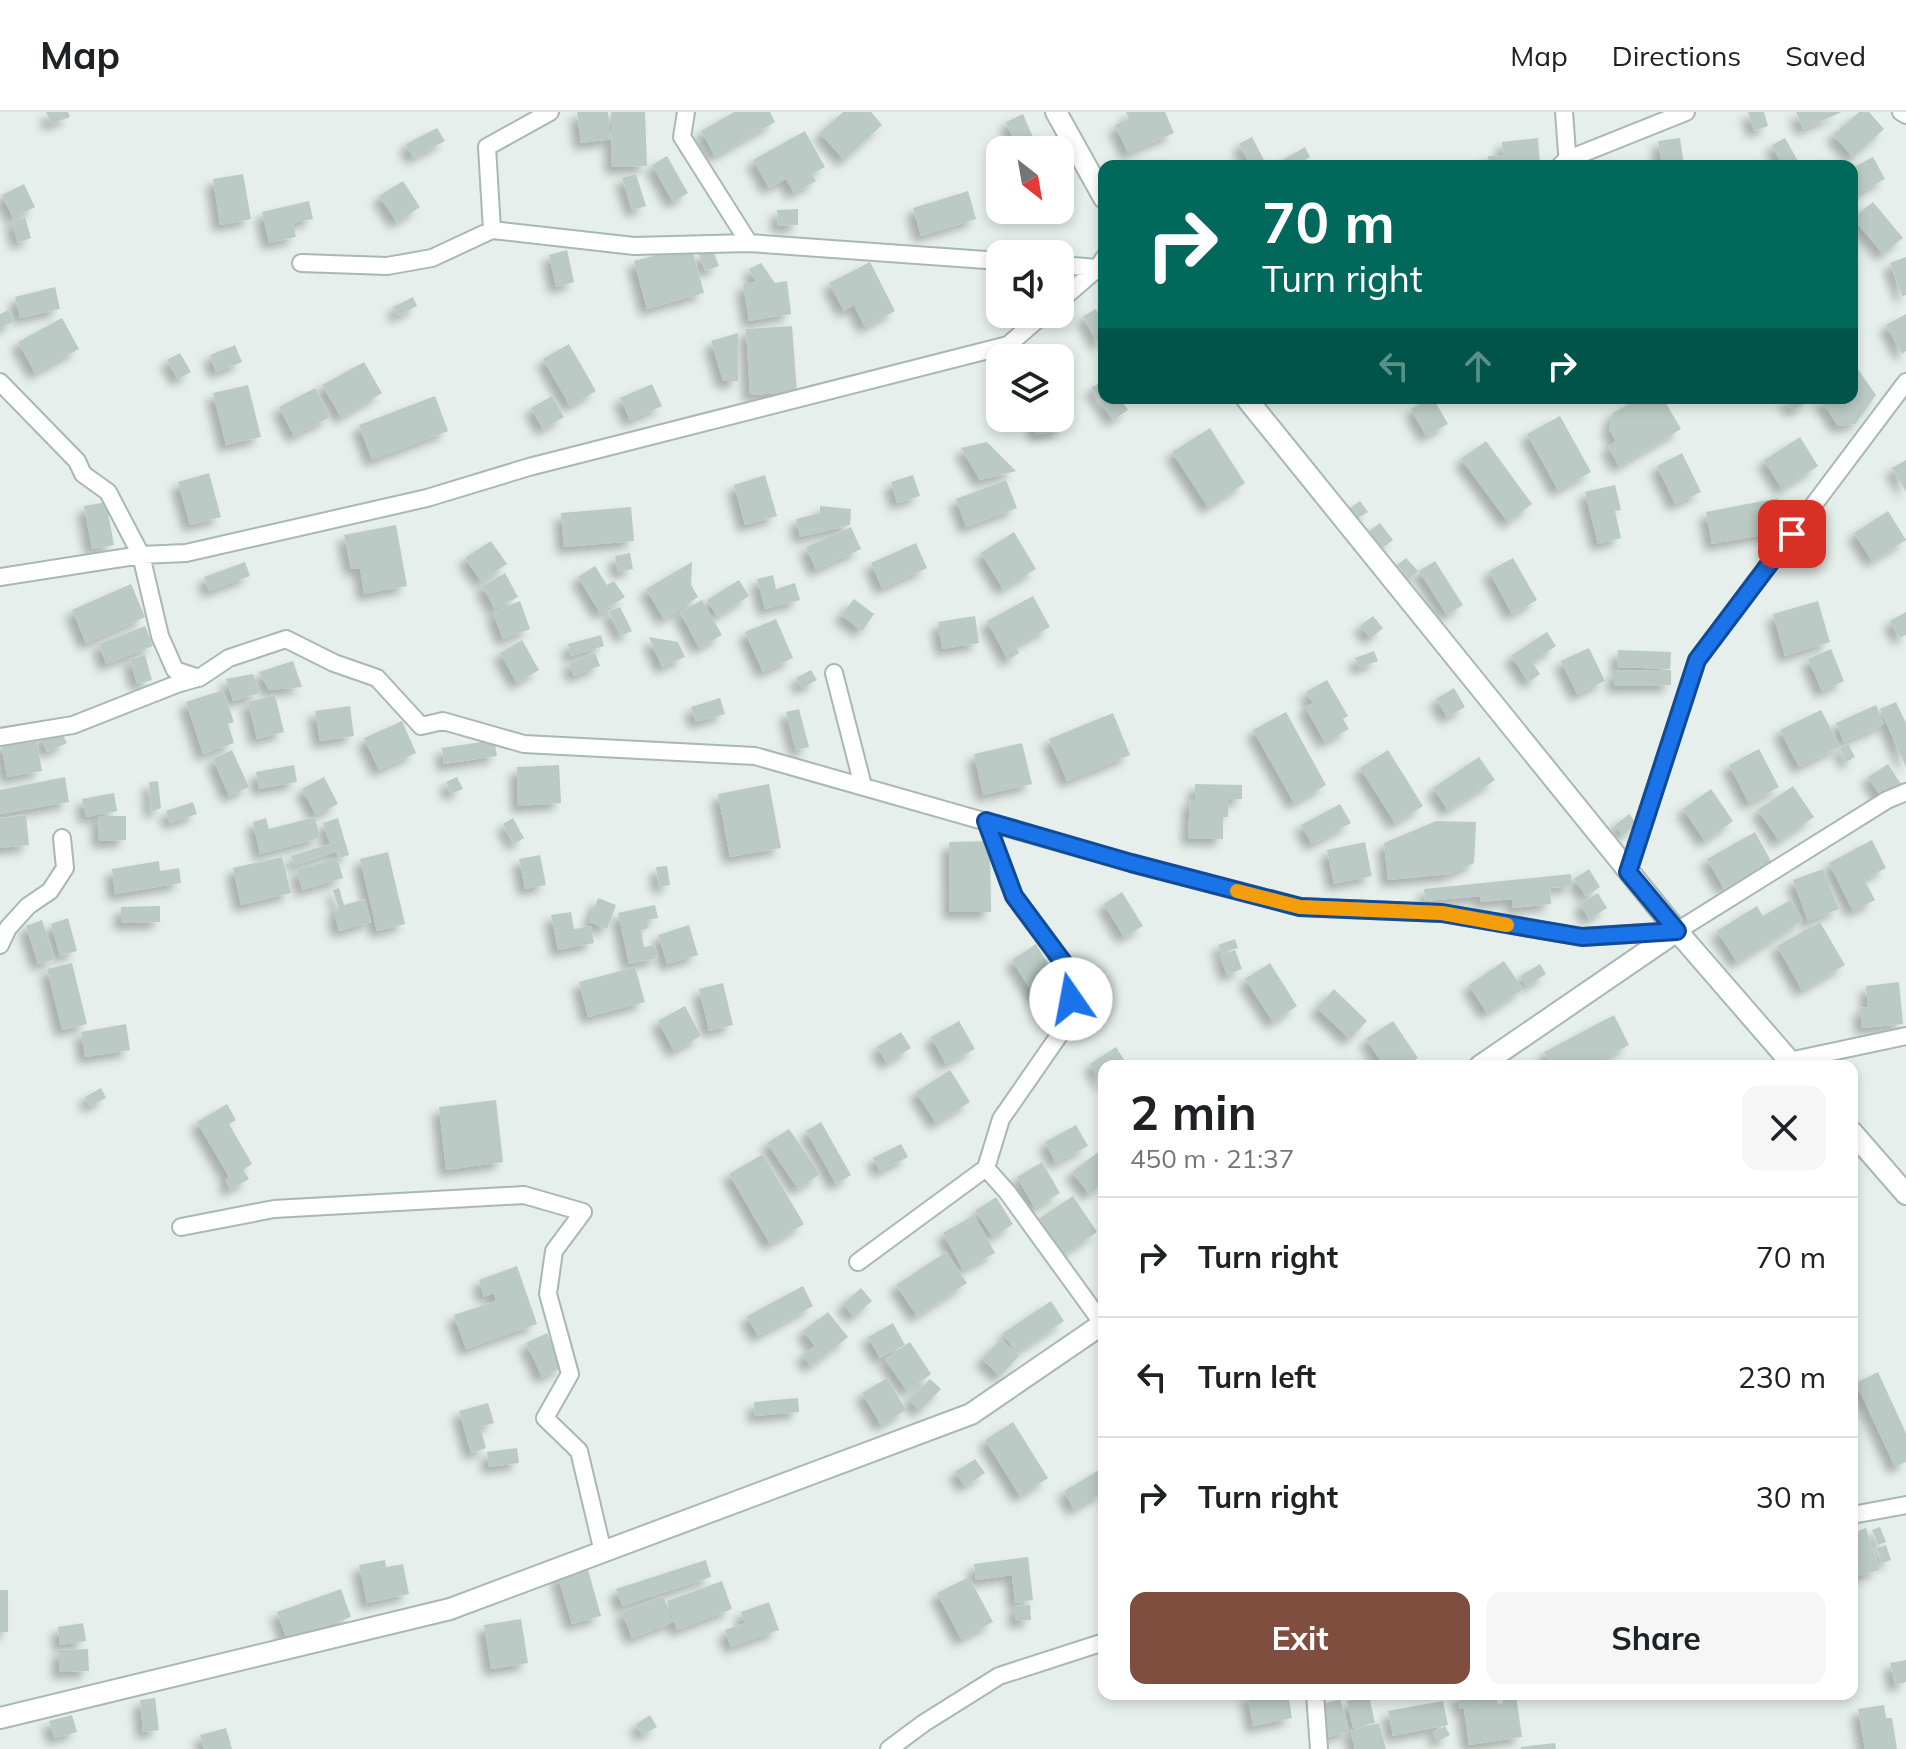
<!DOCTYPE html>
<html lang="en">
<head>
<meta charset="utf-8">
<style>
	:root { --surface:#fff; --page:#f6f6f6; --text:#202124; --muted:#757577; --line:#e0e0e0; --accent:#7f4e3f }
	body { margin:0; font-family:Mulish,sans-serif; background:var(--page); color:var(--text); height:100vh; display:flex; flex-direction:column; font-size:30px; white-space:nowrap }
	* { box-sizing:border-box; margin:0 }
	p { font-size:26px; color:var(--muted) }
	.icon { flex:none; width:44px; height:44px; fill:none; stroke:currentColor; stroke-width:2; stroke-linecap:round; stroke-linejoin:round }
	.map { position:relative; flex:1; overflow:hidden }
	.panel { position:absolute; left:1098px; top:948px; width:760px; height:640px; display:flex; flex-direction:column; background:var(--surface); border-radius:16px; box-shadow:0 4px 12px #0003 }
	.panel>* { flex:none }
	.top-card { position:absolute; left:1098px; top:48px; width:760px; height:244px; border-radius:16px; box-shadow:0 4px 12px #0003; background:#00695c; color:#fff; overflow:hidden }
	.needle { width:52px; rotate:149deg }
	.controls { position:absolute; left:986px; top:24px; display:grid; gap:16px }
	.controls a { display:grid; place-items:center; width:88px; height:88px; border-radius:16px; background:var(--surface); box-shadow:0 4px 12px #0003; font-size:40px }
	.pin { position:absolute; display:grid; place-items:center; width:68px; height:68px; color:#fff; margin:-34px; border-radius:16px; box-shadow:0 4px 12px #0006 }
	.me { position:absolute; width:88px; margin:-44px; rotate:348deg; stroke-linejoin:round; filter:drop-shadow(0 0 6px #0008) }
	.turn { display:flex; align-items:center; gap:28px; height:168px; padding:0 32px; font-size:36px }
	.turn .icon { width:104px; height:104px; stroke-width:2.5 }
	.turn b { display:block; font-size:56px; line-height:68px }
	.lanes { display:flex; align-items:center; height:76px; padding:0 32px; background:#0003; justify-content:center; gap:40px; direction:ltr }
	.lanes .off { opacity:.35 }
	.round { display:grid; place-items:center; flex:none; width:84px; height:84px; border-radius:16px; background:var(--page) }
	.head { display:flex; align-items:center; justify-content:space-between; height:136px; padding:0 32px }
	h1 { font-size:48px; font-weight:700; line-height:60px }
	.action { display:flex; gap:16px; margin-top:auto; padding:16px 32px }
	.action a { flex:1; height:92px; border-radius:16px; background:var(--accent); color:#fff; font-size:32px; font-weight:700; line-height:92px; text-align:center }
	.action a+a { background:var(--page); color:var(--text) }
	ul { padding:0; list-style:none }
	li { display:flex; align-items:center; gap:24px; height:120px; padding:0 32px; border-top:2px solid var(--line) }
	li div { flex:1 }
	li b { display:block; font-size:30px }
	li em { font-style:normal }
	header { display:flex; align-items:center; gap:48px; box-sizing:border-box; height:112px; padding:0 40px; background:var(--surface); border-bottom:2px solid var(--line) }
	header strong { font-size:38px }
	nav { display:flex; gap:44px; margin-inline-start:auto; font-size:28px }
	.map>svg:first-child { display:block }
</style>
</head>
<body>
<header>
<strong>Map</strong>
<nav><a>Map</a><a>Directions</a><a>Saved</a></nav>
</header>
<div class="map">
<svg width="1906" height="1637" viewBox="0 0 1906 1637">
	<defs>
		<filter id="shadow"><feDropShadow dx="-7" dy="7" stdDeviation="4" flood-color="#0004"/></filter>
	</defs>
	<rect width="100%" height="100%" fill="#e6efeb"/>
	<path fill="#bbcac4" filter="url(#shadow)" d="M46 0H68L70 5 51 12Z
		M577 0H608L611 27 581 31Z
		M611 0H645L647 54 612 55Z
		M734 0H770L775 10 715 44 701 19Z
		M843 0H871L882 13 844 48 820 21Z
		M1126 0H1165L1174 21 1128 41 1115 13 1129 7Z
		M1748 0H1764L1768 14 1754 19Z
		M1796 0H1842L1803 17Z
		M1859 0H1869L1884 17 1853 45 1833 23Z
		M1023 2 1038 37 1036 38H1018L1006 10Z
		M437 16 445 29 413 46 406 32Z
		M805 19 825 55 812 62 816 69 794 81 786 67 769 76 753 48Z
		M1252 25 1267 54H1251L1239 32Z
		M1538 26 1540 52 1489 54 1488 44 1503 43 1502 30Z
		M1680 26 1684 54H1662L1658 29Z
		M1785 26 1798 49 1789 54H1783L1772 33Z
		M1305 35 1310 45 1296 54H1273Z
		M667 44 688 81 673 90 652 53Z
		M1873 45 1885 67 1855 83 1852 78V56Z
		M243 62 251 107 220 113 213 67Z
		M636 62 646 94 632 98 622 66Z
		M403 69 420 95 397 110 379 84Z
		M24 72 35 95 13 106 2 83Z
		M968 79 976 107 921 124 913 96Z
		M309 89 313 107 293 111 296 125 269 131 262 100Z
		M1873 90 1903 126 1883 142 1853 106Z
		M798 97V113L778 114 777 98Z
		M25 105 31 126 18 131 12 109Z
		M691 134 704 181 647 197 634 149Z
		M567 138 574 170 556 175 549 143Z
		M713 138 719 154 705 159 699 142Z
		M1906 145V183L1902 184 1890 151Z
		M870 150 895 199 865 215 854 193 844 199 829 171Z
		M761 151 775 171 787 169 791 202 749 209 743 172 756 170 749 157Z
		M55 175 60 197 20 206 15 185Z
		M413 185 417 194 398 204 393 195Z
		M1096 197 1104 212V228L1098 232 1083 204Z
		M8 198 14 209 0 216V202Z
		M1906 202V239L1902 242 1886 213Z
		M62 206 79 237 35 261 18 230Z
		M792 214 797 280 750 283 746 217Z
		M738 221V269H723L711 229Z
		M569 232 596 279 570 294 543 247Z
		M235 233 242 250 216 260 210 243Z
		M180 241 191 260 178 267 167 248Z
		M1852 249 1876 283 1855 312 1838 314 1820 286H1852Z
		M364 250 382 281 341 305 322 273Z
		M1104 268V286H1120L1128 298 1113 308 1091 276Z
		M652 272 662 294 630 308 620 286Z
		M248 273 261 325 226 333 213 281Z
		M315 276 330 305 294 324 279 295Z
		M435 284 448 319 372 348 359 313Z
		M552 284 564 305 543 317 531 296Z
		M1430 286H1433L1448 312 1426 324 1411 297Z
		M1639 286H1663L1681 317 1619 354 1608 335 1616 329 1609 317 1613 301Z
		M1785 286H1807L1809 289 1793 299Z
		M1560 304 1591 360 1558 378 1527 322Z
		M1061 306 1063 318 1036 323 1033 307Z
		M1210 316 1245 371 1208 395 1172 340Z
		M1800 325 1818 354 1782 377 1764 348Z
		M1486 329 1532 392 1508 410 1461 347Z
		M987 330 1016 359 980 368 961 336Z
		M1682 341 1701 380 1675 392 1657 354Z
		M1906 348V380L1892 356Z
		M209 361 221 405 190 413 178 370Z
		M765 363 777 404 745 413 734 373Z
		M913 363 920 384 897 391 891 370Z
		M1006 368 1017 396 966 415 956 387Z
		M1615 373 1621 398 1615 399 1621 426 1598 432 1585 380Z
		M1778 386 1784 419 1712 432 1706 400Z
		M1360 389 1368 400 1358 406 1350 396Z
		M106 390 114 433 92 437 84 394Z
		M820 394 851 397 850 413 800 425 796 407 820 401Z
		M631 395 634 429 564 435 561 401Z
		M1888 399 1906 428 1872 449 1854 421Z
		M1380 411 1393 428 1382 436 1369 419Z
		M396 413 407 474 364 482 360 456 351 457 344 423Z
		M851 415 861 437 816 458 806 435Z
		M1014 420 1036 457 1003 477 981 441Z
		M491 429 507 452 481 469 465 446Z
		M916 431 927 456 882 476 871 451Z
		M630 441 633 457 618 460 615 444Z
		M1406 446 1418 459 1410 467 1397 453Z
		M1513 446 1537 488 1512 502 1489 459Z
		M1435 449 1463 493 1447 503 1419 459Z
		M245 450 250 464 209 479 204 465Z
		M692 450 691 473 698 485 664 507 646 477Z
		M595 454 607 473 614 469 625 485 600 501 578 465Z
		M505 461 518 485 495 497 482 474Z
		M773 463 776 477 795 471 800 488 765 497 757 467Z
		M739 468 749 484 717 504 707 488Z
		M131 472 145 505 86 531 72 498Z
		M1033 484 1050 515 1015 534 1019 541 1008 548 987 509Z
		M854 487 874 502 862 519 841 503Z
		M702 488 722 523 699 536 680 500Z
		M520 489 530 517 503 527 493 500Z
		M1818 489 1830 530 1785 544 1773 502Z
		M620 495 632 519 621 524 609 499Z
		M1906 500V523L1900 526 1890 509Z
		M975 504 979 531 942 537 938 510Z
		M1373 504 1383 516 1371 526 1360 514Z
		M776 507 793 546 763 560 745 520Z
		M145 514 153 534 106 552 99 532Z
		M1547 520 1556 534 1532 550 1540 562 1529 570 1511 544Z
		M601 523 604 534 571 544 568 532Z
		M649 525 678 530 685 545 662 555Z
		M522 528 539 558 517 571 500 541Z
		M1589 536 1605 569 1577 582 1561 549Z
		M1831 537 1844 569 1822 579 1808 547Z
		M1618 538 1671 540 1670 557 1617 555Z
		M1374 539 1378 549 1359 556 1355 546Z
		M595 541 600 554 574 564 569 551Z
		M145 543 152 568 137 572 130 547Z
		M293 549 302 575 269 578 259 560Z
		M811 558 817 568 802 576 796 566Z
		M1671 558V573L1614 574V559Z
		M253 562 260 581 233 589 226 567Z
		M1327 568 1348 604 1343 607 1349 617 1325 630 1305 595 1313 591 1306 580Z
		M1454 576 1465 595 1447 605 1436 587Z
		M223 578 234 610 228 612 234 631 203 642 186 590Z
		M275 583 284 620 257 627 248 590Z
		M720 586 725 602 696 610 691 595Z
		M1896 590 1906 611V655L1880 597Z
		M1876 593 1884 612 1844 630 1836 611Z
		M350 594 354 624 320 629 315 599Z
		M799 597 809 635 796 638 786 600Z
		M1821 598 1840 634 1799 655 1780 618Z
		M1286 600 1326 673 1294 691 1253 618Z
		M1113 601 1130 643 1067 669 1049 627Z
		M402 609 416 641 379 658 364 626Z
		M59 616 67 631 47 640 40 624Z
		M36 625 42 659 7 665 1 631Z
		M494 628 497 644 444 652 442 636Z
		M1022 631 1032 672 983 683 974 642Z
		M1848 632 1855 645 1846 650 1840 636Z
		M1759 637 1779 675 1749 691 1729 653Z
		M232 638 249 675 229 684 213 647Z
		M1388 638 1423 694 1395 711 1360 656Z
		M1479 645 1495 668 1448 698 1433 676Z
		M1888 652 1903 675 1883 688 1868 665Z
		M294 653 297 670 259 677 256 660Z
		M559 653 561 691 518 694 517 655Z
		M65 665 69 690 0 702V678Z
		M324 665 338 692 316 703 302 677Z
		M457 665 463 677 451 682 446 670Z
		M158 669 161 696 151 700 149 670Z
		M769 672 781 736 730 745 718 682Z
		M1195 672 1242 673V687H1229L1228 705H1223V727L1188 726 1190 687H1195Z
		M1793 674 1814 705 1779 729 1758 698Z
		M1711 677 1733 709 1705 729 1683 697Z
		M114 681 117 699 86 705 82 687Z
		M193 690 197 702 170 711 166 699Z
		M1340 692 1351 711 1312 732 1301 713Z
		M1629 702 1637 712 1623 723 1615 713Z
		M26 703 29 733 0 736V706Z
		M98 704H126V728L99 729Z
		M315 705 320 726 260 742 253 710 266 706 269 717Z
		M338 706 349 743 340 746 338 739 294 753 291 744 330 732 323 711Z
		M513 706 524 726 514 732 503 712Z
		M1436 709 1476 710 1474 751 1450 762 1388 768 1384 731Z
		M1755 720 1772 751 1724 777 1707 747Z
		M1872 728 1886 756 1864 767 1875 788 1853 799 1829 751Z
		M990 729 991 800H950L949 730Z
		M1365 730 1372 764 1334 772 1327 738Z
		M388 740 405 812 377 819 360 747Z
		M540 743 546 773 525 777 519 747Z
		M282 745 291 781 241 793 233 756Z
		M337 746 343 766 302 778 297 758Z
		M159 749 160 759 179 756 181 771 115 782 112 757Z
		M667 754 670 773 659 775 656 755Z
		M1589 757 1600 775 1586 784 1574 767Z
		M1823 757 1839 797 1808 809 1793 768Z
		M1571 762 1572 774 1550 776 1551 792 1513 796 1512 787 1481 790 1480 784 1425 789 1424 777Z
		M339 776 344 793 365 787 371 810 339 819 334 800 339 798 333 778Z
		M1122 780 1143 814 1124 825 1104 792Z
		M1598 781 1607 796 1589 807 1580 792Z
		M598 786 616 793 607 817 589 810Z
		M1790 788 1803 808 1737 850 1717 819 1757 794 1763 804Z
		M655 793 658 806 647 808 648 816 641 818 644 835 655 833 658 846 629 852 618 801Z
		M160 794V810L121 811V795Z
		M571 800 574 817 591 814 594 831 558 838 551 803Z
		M68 806 77 839 60 844 51 812Z
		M42 808 55 847 38 852 26 814Z
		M1820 810 1845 853 1802 878 1777 834Z
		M689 813 698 843 667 852 658 823Z
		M1235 827 1238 836 1221 841 1218 833Z
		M1036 832 1059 870 1035 885 1012 848Z
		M1235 838 1242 857 1227 863 1220 843Z
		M1504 849 1523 877 1487 901 1469 873Z
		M72 851 87 912 62 918 47 857Z
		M1270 851 1297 894 1273 910 1245 867Z
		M1540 852 1546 862 1527 874 1520 864Z
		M635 855 645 890 588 905 579 870Z
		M1899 870 1903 912 1862 916 1860 896 1868 895 1866 874Z
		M723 871 733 913 709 919 699 877Z
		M1334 877 1367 909 1350 927 1317 896Z
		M685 894 701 924 674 939 658 909Z
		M1614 903 1629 933 1590 954H1552L1544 940Z
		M959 909 975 937 946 952 931 925Z
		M1393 909 1418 946 1406 954H1384L1366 927Z
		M126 912 130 938 85 945 81 920Z
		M901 920 911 936 887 951 877 935Z
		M1116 935 1128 954H1104V975L1090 952Z
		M950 958 970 990 936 1011 916 980Z
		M101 976 106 986 90 994 85 985Z
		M496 988 503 1050 446 1058 439 995Z
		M227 992 236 1008 229 1012 252 1052 243 1058 249 1067 230 1078 225 1068 229 1065 197 1010Z
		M821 1010 851 1063 836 1072 806 1019Z
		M1076 1013 1088 1034 1056 1051 1045 1030Z
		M789 1017 820 1062 798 1077 767 1031Z
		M901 1032 908 1045 880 1059 873 1046Z
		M1097 1041 1104 1049V1071L1089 1082 1072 1060Z
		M763 1042 804 1112 770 1132 729 1062Z
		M1042 1050 1060 1081 1035 1096 1017 1065Z
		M1073 1084 1097 1120 1061 1144 1037 1108Z
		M996 1085 1013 1112 993 1125 975 1099Z
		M974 1103 995 1141 963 1158 943 1121Z
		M946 1140 967 1171 917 1204 896 1173Z
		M517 1154 537 1212 466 1237 454 1203 496 1189 494 1181 484 1185 479 1168Z
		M803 1174 813 1194 758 1224 747 1204Z
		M861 1176 872 1189 854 1205 843 1192Z
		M1051 1189 1064 1209 1016 1241 1003 1221Z
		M828 1200 848 1225 811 1254 802 1243 815 1234 803 1219Z
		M893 1211 905 1233 880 1246 868 1225Z
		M547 1221 563 1255 542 1265 526 1231Z
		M1001 1227 1019 1244 1000 1264 982 1247Z
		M910 1230 931 1262 907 1279 885 1247Z
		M1878 1260 1906 1321V1350L1895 1355 1856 1271Z
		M887 1266 906 1298 881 1313 862 1281Z
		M930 1267 941 1277 920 1299 909 1288Z
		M798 1286 799 1300 755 1304 754 1290Z
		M488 1291 494 1311 480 1315 486 1336 471 1341 459 1299Z
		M1013 1310 1048 1366 1020 1384 985 1328Z
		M517 1336 519 1351 489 1355 487 1340Z
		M975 1347 985 1361 965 1374 955 1360Z
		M1104 1355V1380L1074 1397 1064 1379Z
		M1880 1415 1886 1430 1878 1433 1872 1418Z
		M1866 1416 1879 1458 1855 1465 1852 1455V1421Z
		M1886 1433 1891 1448 1882 1451 1877 1436Z
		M1028 1445 1033 1488 1015 1491 1012 1463 976 1468 974 1452Z
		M385 1448 386 1455 403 1452 409 1482 367 1491 359 1453Z
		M706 1448 711 1465 622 1494 616 1477Z
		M587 1454 601 1504 572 1512 557 1462Z
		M969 1465 993 1510 961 1527 937 1481Z
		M722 1469 732 1497 677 1518 667 1489Z
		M341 1477 351 1505 287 1528 277 1500Z
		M0 1478H8V1520H0Z
		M663 1484 673 1510 632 1526 622 1500Z
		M769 1490 779 1518 731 1535 725 1518 745 1511 741 1500Z
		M1030 1493 1031 1508 1015 1509V1494Z
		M521 1507 528 1551 491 1557 484 1513Z
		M83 1511 86 1529 60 1533 58 1515Z
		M88 1537 89 1559 59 1560V1538Z
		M1906 1548V1570L1895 1573 1890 1551Z
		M1247 1582H1288L1292 1606 1253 1614Z
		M1458 1582H1496L1498 1592 1503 1591 1502 1587 1516 1584 1522 1625 1469 1633 1464 1597 1477 1594 1460 1597Z
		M1369 1584 1375 1611 1353 1616 1347 1589Z
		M155 1586 159 1618 143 1620 140 1588Z
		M1340 1587 1349 1619 1329 1625 1320 1593Z
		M1443 1589 1448 1613 1393 1624 1388 1599Z
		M1884 1593 1886 1606H1892L1897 1637H1865L1858 1597Z
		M72 1603 77 1620 54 1626 49 1609Z
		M650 1603 657 1615 642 1623 636 1612Z
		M1379 1611 1386 1637H1355L1350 1618Z
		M1445 1614 1450 1623 1438 1629 1433 1620Z
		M226 1616 232 1637H204L200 1623Z
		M1555 1631 1556 1637H1521V1635Z"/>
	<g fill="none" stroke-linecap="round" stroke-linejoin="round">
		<defs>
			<path id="minor" d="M686 0 682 25 749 131
				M1564 0 1568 54
				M1901 0 1906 3
				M1560 54 1566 48 1686 0
				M492 118 487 35 550 0
				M301 151 387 154 432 146 492 118 634 134 749 131 1000 149
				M1060 153 1098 156
				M1060 189 1098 156 1104 146
				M0 270 77 349 83 362 108 380 141 443 160 524 175 558 199 566 229 546 286 527 334 551 377 566 421 614 443 609 524 632 755 644 1131 751 1300 795 1442 801 1582 825 1677 819 1887 688 1906 680
				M0 465 141 443 186 441 427 386 529 355 1008 233 1044 202
				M834 561 863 674
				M0 625 73 613 177 572 198 566
				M1628 760 1697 548 1906 270
				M0 833 8 816 28 794 50 779 65 756 62 726
				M1789 949 1906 924
				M986 1056 1008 1081 1103 1212
				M181 1115 274 1097 524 1083 583 1100 554 1139 548 1182 570 1262 545 1306 579 1339 603 1440
				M858 1150 986 1056 1001 1007 1069 909 1074 865 1014 784 986 709
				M1852 1403 1906 1393
				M1315 1582 1319 1637
				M889 1637 924 1611 999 1564 1104 1530"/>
			<path id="tertiary" d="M1056 0 1104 86
				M1246 286 1677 819 1794 954
				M1480 954 1677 819
				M1852 1020 1906 1082
				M0 1606 450 1497 971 1302 1104 1211"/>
		</defs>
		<use href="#minor" stroke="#a8b8b2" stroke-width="20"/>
		<use href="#tertiary" stroke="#a8b8b2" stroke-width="24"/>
		<use href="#minor" stroke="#fff" stroke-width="16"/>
		<use href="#tertiary" stroke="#fff" stroke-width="20"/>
	</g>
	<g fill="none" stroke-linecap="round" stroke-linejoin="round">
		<defs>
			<path id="route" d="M1071 887 1074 865 1014 784 986 709 1131 751 1300 795 1442 801 1582 825 1677 819 1628 760 1697 548 1792 422"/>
		</defs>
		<use href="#route" stroke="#114b97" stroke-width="20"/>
		<use href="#route" stroke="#1a73e8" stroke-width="14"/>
		<path stroke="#f59e0b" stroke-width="14" d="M1237 779 1300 795 1442 801 1507 813"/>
	</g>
</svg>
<div class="controls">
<a><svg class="needle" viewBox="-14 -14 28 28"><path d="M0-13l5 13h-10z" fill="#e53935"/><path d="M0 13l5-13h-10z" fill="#757577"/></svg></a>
<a><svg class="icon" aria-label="sound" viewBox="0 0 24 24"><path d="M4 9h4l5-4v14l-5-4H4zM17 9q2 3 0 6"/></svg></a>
<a><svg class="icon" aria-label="layers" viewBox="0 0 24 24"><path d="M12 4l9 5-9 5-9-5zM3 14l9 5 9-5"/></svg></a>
</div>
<div class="pin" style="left:1792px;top:422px;background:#d93025"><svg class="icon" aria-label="arrive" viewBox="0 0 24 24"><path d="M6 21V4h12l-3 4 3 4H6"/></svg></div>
<svg class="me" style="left:1071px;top:887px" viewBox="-20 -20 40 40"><circle r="19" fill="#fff"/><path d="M0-13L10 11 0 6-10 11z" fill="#1a73e8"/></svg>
<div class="top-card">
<div class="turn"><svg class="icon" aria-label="right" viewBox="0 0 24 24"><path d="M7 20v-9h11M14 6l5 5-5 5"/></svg><div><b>70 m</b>Turn right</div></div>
<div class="lanes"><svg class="icon off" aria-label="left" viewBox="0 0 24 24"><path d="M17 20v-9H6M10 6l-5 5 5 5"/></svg><svg class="icon off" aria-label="ahead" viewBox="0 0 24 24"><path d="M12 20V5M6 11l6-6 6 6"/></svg><svg class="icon" aria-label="right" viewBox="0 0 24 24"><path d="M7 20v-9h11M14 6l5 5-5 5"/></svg></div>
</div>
<section class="panel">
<div class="head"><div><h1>2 min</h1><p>450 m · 21:37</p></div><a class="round"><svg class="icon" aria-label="close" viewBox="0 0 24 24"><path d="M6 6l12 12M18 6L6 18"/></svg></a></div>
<ul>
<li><svg class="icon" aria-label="right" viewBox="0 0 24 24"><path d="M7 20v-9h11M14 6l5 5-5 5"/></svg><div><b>Turn right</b></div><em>70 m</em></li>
<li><svg class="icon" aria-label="left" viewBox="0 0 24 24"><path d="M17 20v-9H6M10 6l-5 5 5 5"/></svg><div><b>Turn left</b></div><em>230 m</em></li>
<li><svg class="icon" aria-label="right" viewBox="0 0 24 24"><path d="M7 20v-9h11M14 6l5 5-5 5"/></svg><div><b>Turn right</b></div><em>30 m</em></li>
</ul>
<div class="action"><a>Exit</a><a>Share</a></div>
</section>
</div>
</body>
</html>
